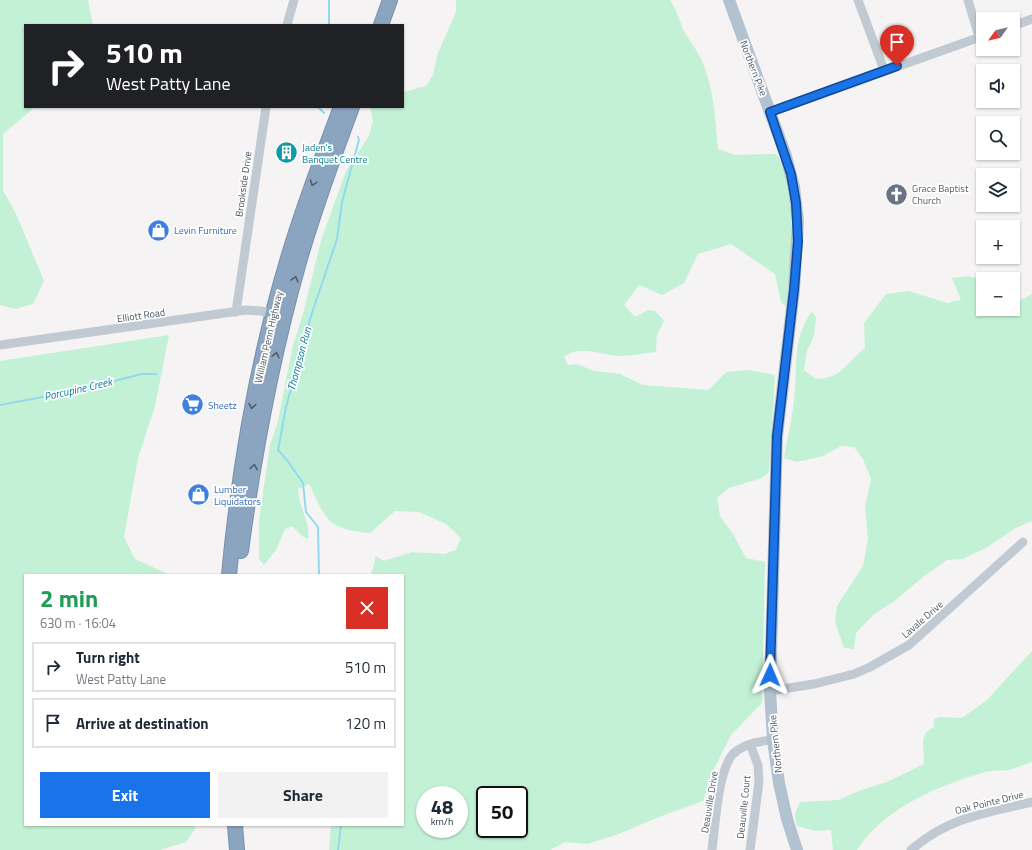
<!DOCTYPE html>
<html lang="en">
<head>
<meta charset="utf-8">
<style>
	:root { --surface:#fff; --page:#f2f2f3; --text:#1f2937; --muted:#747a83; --line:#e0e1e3; --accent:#1a73e8 }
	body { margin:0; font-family:"Titillium Web",sans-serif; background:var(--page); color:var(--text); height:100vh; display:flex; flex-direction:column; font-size:15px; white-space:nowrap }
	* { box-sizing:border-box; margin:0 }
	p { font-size:13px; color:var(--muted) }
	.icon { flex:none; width:22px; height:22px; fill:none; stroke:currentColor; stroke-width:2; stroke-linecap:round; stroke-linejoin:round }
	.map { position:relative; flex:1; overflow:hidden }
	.panel { position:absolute; left:24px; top:574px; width:380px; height:252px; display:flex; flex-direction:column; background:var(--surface); border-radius:0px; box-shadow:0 1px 3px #0004 }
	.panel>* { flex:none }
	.hud { position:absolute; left:24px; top:24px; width:380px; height:84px; border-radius:0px; box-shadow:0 1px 3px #0004; background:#202124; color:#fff; overflow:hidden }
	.needle { width:26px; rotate:236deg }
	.buttons { position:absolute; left:976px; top:12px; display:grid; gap:8px }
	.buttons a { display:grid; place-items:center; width:44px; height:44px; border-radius:0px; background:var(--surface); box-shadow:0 1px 3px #0004; font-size:20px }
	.speed { position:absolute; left:416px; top:786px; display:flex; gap:8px; font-size:20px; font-weight:700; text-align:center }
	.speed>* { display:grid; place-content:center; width:52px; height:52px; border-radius:50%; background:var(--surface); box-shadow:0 1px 3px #0004; line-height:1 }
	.speed small { font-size:10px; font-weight:400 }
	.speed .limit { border:2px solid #111; border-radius:6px; background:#fff; color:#111 }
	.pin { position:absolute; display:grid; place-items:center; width:34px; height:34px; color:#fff; margin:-41px -17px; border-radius:50% 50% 50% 0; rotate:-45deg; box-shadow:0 0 4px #0007 }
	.pin .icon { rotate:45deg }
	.me { position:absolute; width:44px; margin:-22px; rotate:1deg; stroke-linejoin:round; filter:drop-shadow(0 0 3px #0008) }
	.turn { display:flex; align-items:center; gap:14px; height:84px; padding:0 16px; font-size:18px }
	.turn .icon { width:52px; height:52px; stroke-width:2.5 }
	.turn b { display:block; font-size:28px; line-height:34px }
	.round { display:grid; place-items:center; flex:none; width:42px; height:42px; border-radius:0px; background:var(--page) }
	.headline { display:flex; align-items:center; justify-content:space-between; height:68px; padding:0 16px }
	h1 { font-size:24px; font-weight:700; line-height:30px; color:#1e9e55 }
	.cta { display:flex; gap:8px; margin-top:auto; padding:8px 16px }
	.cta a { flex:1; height:46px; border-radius:0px; background:var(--accent); color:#fff; font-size:16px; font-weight:700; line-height:46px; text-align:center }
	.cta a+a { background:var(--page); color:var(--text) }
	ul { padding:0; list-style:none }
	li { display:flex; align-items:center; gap:12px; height:50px; margin:0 8px 6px; padding:0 8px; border:2px solid var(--line); border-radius:0px }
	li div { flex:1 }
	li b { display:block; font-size:15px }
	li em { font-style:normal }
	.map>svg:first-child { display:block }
</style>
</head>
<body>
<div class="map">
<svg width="1032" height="850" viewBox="0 0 1032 850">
	<rect width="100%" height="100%" fill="#f5f3f3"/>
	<path fill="#c3f1d5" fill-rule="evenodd" d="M0 0H88L93 25H25V107H35L3 134V190L17 216 44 281 33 304 15 309 0 305Z
		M456 0H670C677 11 680 22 685 33 690 41 696 49 700 57 714 86 715 118 718 149L735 155 776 154C800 178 790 273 786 307L781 302 775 274 731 244 698 254 684 283 662 295 639 285 624 305 635 317 648 310 655 311 664 321 657 335 656 352C644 353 631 356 619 356 601 355 579 344 564 357L568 365 577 364 594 371 620 374 643 385 709 390 726 372 749 370 775 375 769 472 762 478 729 488 717 498 720 516 733 534 746 558 765 562 762 703 731 735 712 773 703 801 664 815 616 835 587 844 565 842 550 850H329L331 825H403V575H371L376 556 384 561 412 552 444 554 456 550 461 538 446 524 419 512 395 511 370 533C327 529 327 521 309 484L298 489C298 506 311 523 308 539L302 536 292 526 285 529 276 550 264 565 259 559V520L270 445 278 421 293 345 303 314 322 237 346 171 369 136 373 121 370 107H403V92L426 86 433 75 438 53 456 12ZM425 795H459V829H425ZM485 795H519V829H485Z
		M969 276 983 281V309H1013V304L1032 294V521L1014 529 986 548 963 559 947 560 923 577 896 600 874 614 856 633 854 649 844 648 835 622 837 606 863 566 868 539 865 507 871 479 863 459 854 447 841 446 823 456 797 462 784 458C788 435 794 411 795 388 797 358 794 337 812 311L816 318 814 336 807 351 804 370 816 379C841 379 847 362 865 348L864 323 886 294 909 291 947 303 961 300 952 278Z
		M169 335 155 406 138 458 124 537 135 559 170 575H25V825H195V829L186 842 160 850H0V361Z
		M1032 651V762C1025 764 1017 768 1009 770 1000 771 990 770 982 773 937 786 883 809 857 850H833L831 830 815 831 797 826 795 814 800 802 838 800 861 790 887 782 924 764 923 742 925 733 934 727V719L940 717 962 718 987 700Z"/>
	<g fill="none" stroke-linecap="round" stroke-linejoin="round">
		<path stroke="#90daee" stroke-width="2" d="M329 25V0
			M318 107 324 113
			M0 405 74 391 142 374H156
			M319 575 318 527 306 512 303 483 287 460 278 450 286 407 311 316 337 239 342 202 359 140 358 137
			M338 850 341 825"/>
		<defs>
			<path id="highway" d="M381 25 390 0
				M241 551C254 454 272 357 299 262 314 210 333 158 352 107
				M229 575C239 468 257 361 288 258 303 207 322 157 341 107
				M235 825 237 850"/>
		</defs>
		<use href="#highway" stroke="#7690ad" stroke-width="16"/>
		<path stroke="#c1cad2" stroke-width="9" d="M858 0 884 70
			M968 0 979 37
			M287 25 294 0
			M1013 26 1032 19
			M770 112 983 36
			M236 312 266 107
			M0 345 246 310 261 311 278 315
			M770 691 814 684 854 674 870 667 909 645 1023 542
			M712 850C715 827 718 770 733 754 743 744 759 741 773 740
			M750 850 759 782 758 765 750 744
			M911 850C949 817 986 813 1032 802"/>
		<path stroke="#b3c2d1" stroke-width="12" d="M729 0 786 156 794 187 798 221 794 290 777 436 770 691 773 740 779 783 787 819 797 850"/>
		<use href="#highway" stroke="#8ba5c1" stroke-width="14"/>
	</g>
	<defs><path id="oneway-chevron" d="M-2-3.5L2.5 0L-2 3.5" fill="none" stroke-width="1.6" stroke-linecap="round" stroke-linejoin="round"/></defs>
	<g stroke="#505e6b">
		<use href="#oneway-chevron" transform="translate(313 183) rotate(110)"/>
		<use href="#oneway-chevron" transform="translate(295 279) rotate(-75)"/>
		<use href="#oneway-chevron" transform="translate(276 355) rotate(-77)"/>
		<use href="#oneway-chevron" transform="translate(252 406) rotate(101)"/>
		<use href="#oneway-chevron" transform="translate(254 467) rotate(-81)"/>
	</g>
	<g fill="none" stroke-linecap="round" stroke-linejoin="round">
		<defs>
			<path id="route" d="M770 675 777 436 794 290 798 241 796 203 791 174 770 112 897 66"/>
		</defs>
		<use href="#route" stroke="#114b97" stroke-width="10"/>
		<use href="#route" stroke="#1a73e8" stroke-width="7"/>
	</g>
	<defs>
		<symbol id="building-disc" viewBox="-11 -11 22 22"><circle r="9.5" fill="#0f9aa8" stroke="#fff"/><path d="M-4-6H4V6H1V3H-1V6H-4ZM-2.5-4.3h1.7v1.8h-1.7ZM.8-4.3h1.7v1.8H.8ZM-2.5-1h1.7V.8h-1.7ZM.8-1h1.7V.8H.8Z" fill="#fff"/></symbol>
		<symbol id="church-disc" viewBox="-11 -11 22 22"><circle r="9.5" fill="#6b7280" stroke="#fff"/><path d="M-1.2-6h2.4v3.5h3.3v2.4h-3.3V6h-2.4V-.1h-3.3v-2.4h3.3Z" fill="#fff"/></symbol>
		<symbol id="shop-disc" viewBox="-11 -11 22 22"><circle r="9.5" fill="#3f7fe0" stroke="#fff"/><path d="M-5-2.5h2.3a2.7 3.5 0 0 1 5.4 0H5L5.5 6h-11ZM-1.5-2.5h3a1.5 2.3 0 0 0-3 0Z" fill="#fff"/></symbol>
		<symbol id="supermarket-disc" viewBox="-11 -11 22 22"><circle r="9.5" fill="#3f7fe0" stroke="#fff"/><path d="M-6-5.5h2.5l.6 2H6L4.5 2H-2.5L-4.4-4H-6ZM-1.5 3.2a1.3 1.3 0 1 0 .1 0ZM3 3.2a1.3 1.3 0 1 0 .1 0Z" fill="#fff"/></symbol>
	</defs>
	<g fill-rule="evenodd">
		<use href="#building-disc" x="274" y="140" width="25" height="25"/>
		<use href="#church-disc" x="884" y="182" width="25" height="25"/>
		<use href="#shop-disc" x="146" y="218" width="25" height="25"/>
		<use href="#supermarket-disc" x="180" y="392" width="25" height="25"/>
		<use href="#shop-disc" x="186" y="482" width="25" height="25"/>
	</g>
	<g text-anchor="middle" stroke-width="3.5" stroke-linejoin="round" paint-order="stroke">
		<g font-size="10" fill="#4a5661" stroke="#fff">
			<text transform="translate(754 68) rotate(69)" y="4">Northern Pike</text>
			<text transform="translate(243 184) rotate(-82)" y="4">Brookside Drive</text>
			<text transform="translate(141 315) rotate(-8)" y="4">Elliott Road</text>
			<text transform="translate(268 337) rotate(-77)" y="4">William Penn Highway</text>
			<text transform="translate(922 619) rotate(-41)" y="4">Lavale Drive</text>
			<text transform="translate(775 744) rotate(-96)" y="4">Northern Pike</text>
			<text transform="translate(709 802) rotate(-81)" y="4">Deauville Drive</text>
			<text transform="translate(989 802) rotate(-14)" y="4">Oak Pointe Drive</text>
			<text transform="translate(743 807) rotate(-84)" y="4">Deauville Court</text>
		</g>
		<g font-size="10" fill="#0d838f" stroke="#fff" text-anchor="start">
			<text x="302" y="151">Jaden's<tspan x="302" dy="12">Banquet Centre</tspan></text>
		</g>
		<g font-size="10" fill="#5b616d" stroke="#fff" text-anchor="start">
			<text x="912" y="192">Grace Baptist<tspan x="912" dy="12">Church</tspan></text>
		</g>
		<g font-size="10" fill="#366cbe" stroke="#fff" text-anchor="start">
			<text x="174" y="234">Levin Furniture</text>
			<text x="208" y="409">Sheetz</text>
			<text x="214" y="493">Lumber<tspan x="214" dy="12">Liquidators</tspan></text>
		</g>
		<g font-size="11" font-style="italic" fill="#0c7c9b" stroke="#fff">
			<text transform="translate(299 359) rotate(-75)" y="4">Thompson Run</text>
			<text transform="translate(78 389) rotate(-13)" y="4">Porcupine Creek</text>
		</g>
	</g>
</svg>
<div class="buttons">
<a><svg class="needle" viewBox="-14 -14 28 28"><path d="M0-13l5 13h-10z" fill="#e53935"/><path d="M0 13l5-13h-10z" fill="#747a83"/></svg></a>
<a><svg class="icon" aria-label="sound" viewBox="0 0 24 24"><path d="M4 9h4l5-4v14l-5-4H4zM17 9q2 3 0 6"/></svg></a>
<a><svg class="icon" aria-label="search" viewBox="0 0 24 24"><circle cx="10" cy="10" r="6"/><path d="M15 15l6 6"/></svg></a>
<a><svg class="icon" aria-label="layers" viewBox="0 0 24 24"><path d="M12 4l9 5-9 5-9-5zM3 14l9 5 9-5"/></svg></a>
<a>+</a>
<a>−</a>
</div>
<div class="speed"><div>48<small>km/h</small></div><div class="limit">50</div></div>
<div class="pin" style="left:897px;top:66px;background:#d93025"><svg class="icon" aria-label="arrive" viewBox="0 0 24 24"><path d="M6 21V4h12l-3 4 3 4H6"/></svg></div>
<svg class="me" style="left:770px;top:675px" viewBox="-20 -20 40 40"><path d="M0-17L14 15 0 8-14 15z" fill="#1a73e8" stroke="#fff" stroke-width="4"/></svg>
<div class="hud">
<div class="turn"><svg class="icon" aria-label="right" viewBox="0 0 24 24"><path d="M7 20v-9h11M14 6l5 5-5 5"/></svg><div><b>510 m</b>West Patty Lane</div></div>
</div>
<section class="panel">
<div class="headline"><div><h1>2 min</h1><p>630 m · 16:04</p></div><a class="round" style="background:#d93025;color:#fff"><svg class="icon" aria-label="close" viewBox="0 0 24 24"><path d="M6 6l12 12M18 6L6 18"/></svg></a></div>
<ul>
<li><svg class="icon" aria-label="right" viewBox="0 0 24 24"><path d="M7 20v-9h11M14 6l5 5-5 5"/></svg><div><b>Turn right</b><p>West Patty Lane</p></div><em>510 m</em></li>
<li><svg class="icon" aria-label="arrive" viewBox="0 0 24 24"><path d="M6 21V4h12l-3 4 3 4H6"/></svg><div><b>Arrive at destination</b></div><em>120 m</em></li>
</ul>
<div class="cta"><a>Exit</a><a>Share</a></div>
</section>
</div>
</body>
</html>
